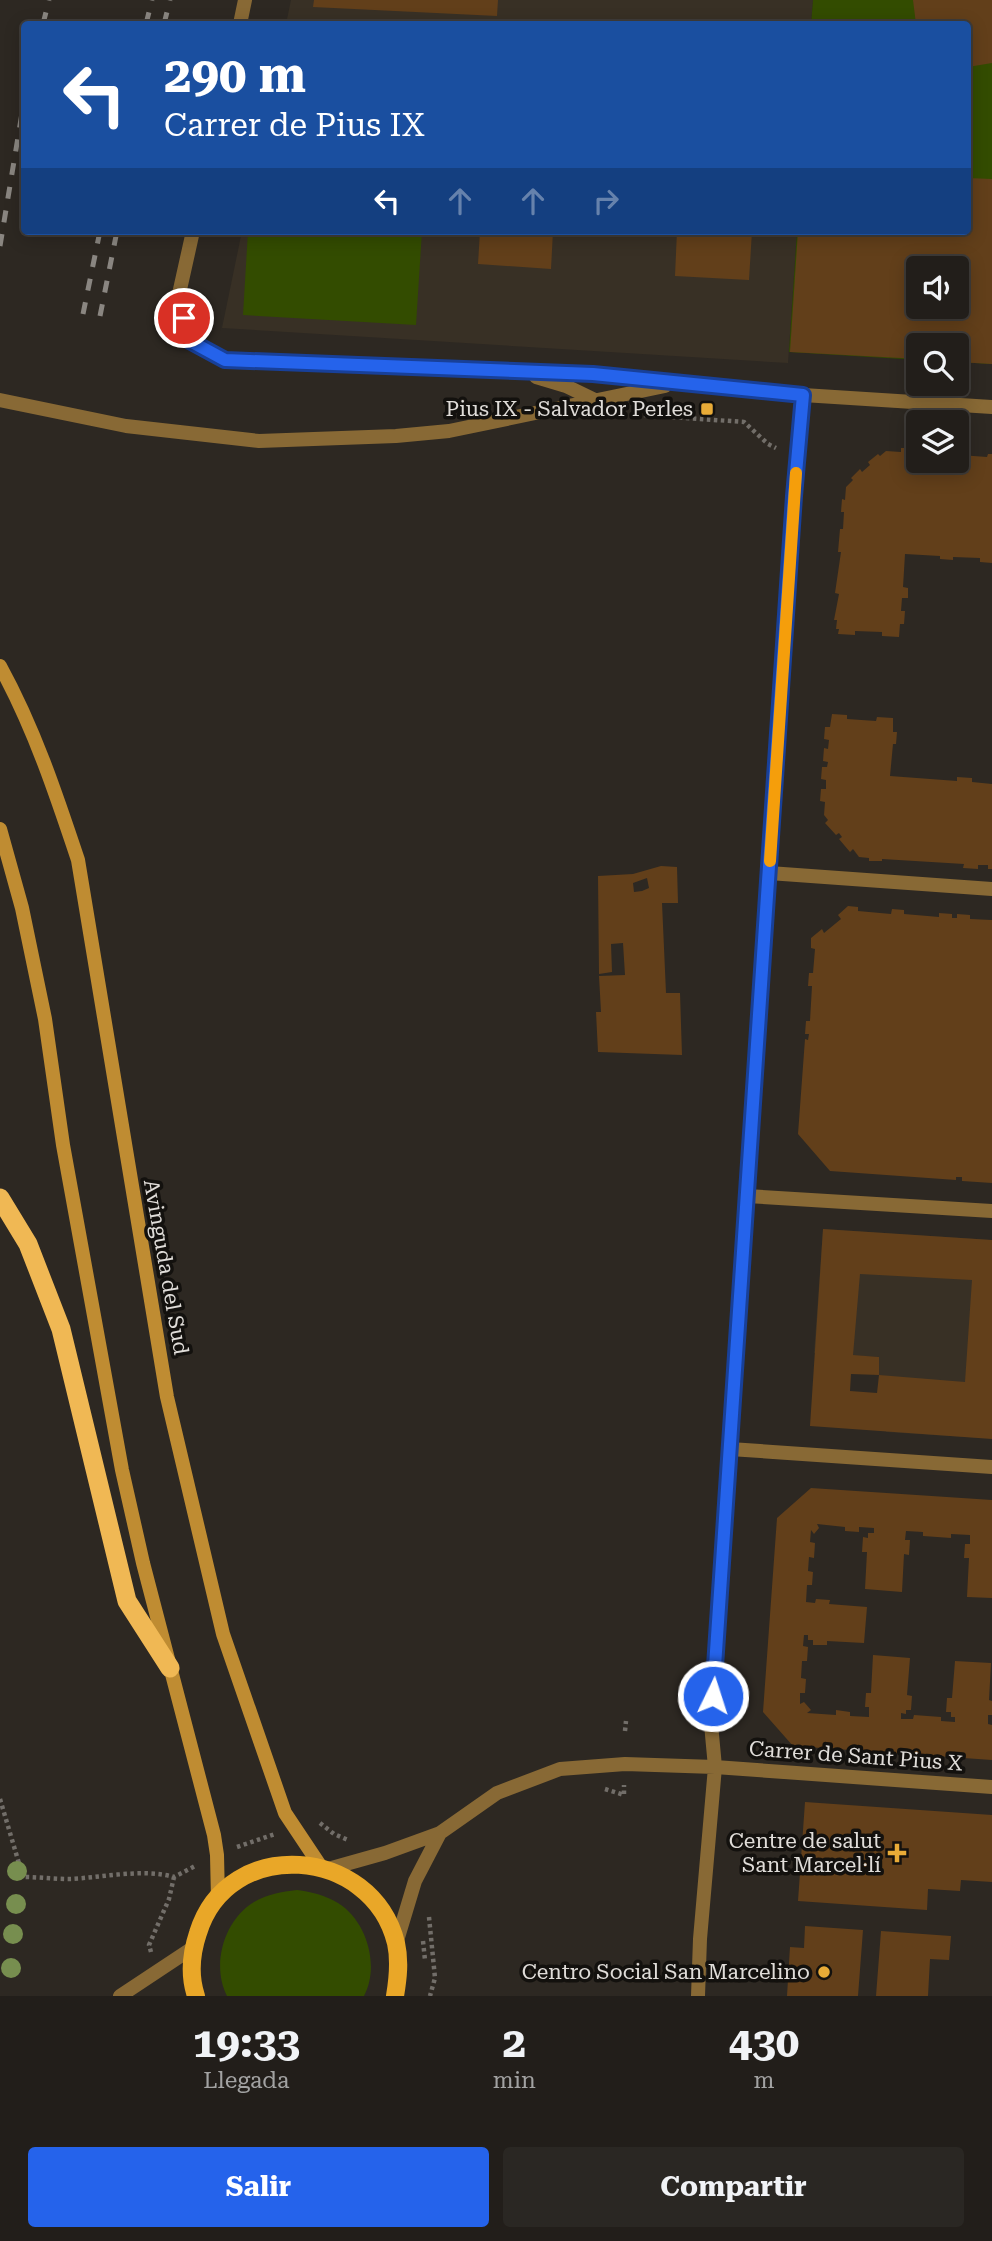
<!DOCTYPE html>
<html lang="es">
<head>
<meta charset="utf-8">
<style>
	:root { --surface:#221e1a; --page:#2a2723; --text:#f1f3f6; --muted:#a2a2a2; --line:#3f3c39; --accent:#2563eb }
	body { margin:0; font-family:"Roboto Serif",serif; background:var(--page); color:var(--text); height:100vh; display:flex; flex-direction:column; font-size:26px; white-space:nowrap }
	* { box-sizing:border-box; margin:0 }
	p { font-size:23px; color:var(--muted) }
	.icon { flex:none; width:38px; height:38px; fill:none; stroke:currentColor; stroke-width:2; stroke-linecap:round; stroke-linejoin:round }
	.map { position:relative; height:1996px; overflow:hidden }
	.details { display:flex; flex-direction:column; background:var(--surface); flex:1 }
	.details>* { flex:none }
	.hud { position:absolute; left:21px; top:21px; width:950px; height:214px; border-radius:7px; box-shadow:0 4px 18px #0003,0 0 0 2px var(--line); background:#1a4fa0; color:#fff; overflow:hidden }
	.fabs { position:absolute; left:906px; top:256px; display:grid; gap:14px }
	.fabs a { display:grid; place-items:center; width:63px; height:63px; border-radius:7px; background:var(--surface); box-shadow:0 4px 18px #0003,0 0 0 2px var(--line); font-size:35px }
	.pin { position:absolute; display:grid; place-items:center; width:60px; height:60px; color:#fff; margin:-30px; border:4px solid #fff; border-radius:50%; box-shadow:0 2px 7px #0007 }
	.me { position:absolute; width:77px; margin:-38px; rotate:4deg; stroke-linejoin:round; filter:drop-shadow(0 0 5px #0008) }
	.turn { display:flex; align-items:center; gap:24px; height:147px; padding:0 28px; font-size:32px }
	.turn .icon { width:91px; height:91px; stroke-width:2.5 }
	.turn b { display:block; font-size:49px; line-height:60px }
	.lanes { display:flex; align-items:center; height:66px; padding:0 28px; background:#0003; justify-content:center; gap:35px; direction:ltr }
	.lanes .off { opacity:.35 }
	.eta { display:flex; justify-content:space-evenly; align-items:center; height:119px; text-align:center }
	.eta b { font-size:42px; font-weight:700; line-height:49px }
	.primary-button { display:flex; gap:14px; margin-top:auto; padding:14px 28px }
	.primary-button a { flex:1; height:80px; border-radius:7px; background:var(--accent); color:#fff; font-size:28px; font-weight:700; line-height:80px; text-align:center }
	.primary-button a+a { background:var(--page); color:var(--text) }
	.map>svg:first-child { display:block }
</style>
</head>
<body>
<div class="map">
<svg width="992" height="1996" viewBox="0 0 992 1996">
	<rect width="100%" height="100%" fill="#2d2822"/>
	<path fill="#383025" d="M291 0H813L811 24H286Z
		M242 231H797L788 363 222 328Z
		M823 1229 992 1240 981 1438 886 1432 890 1377 879 1375V1357L814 1353Z"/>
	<path fill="#334c00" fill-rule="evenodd" d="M813 0H992V364L957 362V345H919V360L789 352 797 231H968V24H811ZM919 268H957V306H919Z
		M248 231H422L416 325 243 315Z
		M297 1890C312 1892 325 1895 338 1903 367 1921 380 1966 364 1996H227C211 1965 224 1920 254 1902 268 1894 281 1892 297 1890Z"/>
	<path fill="#623f1a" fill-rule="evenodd" d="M314 0H498L497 16 313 7Z
		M913 0H992V63L968 67V24H916Z
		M968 178 992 179V364L957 362V345H919V359L790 352 798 231H968ZM919 268H957V306H919Z
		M480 231H553L551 269 478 264Z
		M677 231H752L749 280 675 276Z
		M901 448H913V452L919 453V460H957V452H960V455L987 457 988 454H992V563L980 562V558L953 557V560L940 559V556L905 554 903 587 908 588V598H902L901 611H905L904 624H900L899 637 882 636V632L855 631V635L838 634 839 629H836L837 620H834L839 594 835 593 841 552H838L840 529H843L844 512H841L842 499 845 500 846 487 853 480 851 478 860 469 862 472 870 465 868 462 878 454 880 456 886 451 901 452Z
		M832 714 847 715V719L876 721 877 717 893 718V732H897L896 744H893L890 776 957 781V777L972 778V782L992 784V869H988V865H978V869L963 868 964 864 882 859V861H869V858L859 857 853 849 850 852 839 839 842 837 839 833 836 835 825 823 828 820 824 815 825 802 820 801 821 789H826V780L821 779 822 767H827L828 762 823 761 824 748 828 749 829 740 824 739 825 727H830Z
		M661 866 677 867 678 903H662L666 993H680L682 1055 598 1052 596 1012H601L599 976 625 975 623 943 611 944 612 972 599 974 598 876 633 874ZM647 878 649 888 642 891 634 892 633 883Z
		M848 906 858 907V911L891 914 892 909 904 910V914L939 917V913L952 914V918H957V914L970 915V919L992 920V1183L962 1181V1177H956V1180L830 1171 798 1134 805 1039 808 1040 809 1034H805L806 1021H810L812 986H808L809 973H813L815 949 811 948V938L822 929 824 933 841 919 838 915Z
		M823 1229 992 1240V1439L810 1426ZM860 1274 972 1280 965 1382 879 1375 877 1393 850 1391 851 1374 879 1375V1357L853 1355Z
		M811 1488 992 1500V1598L967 1597 969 1558H964L965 1544H970V1535L951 1534V1538L923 1536V1532L906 1531 905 1540H910L909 1555 904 1554 902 1592 865 1589 867 1552H862L863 1537 868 1538V1533H874V1528L859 1527V1532L845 1531V1527L817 1524 819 1528 814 1534 811 1530 810 1542 815 1543 814 1558 809 1557 808 1571 813 1572 812 1585H807L806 1602 815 1603 816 1599 830 1600 829 1604 867 1607 864 1643 827 1641V1645H813V1640H808V1635H804L803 1646 808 1647 807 1661H802L801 1678 806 1679 805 1693H800V1704L804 1702 811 1710 807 1713 836 1715V1710L850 1712V1716L869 1717V1707H865L866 1693H871L873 1655 910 1658 907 1695 912 1696 911 1710H906V1714L901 1713V1719H913L914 1715 941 1717V1721L955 1722V1717H951V1712H946L947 1698H952L955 1661 991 1663 989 1700 992 1701V1715H988V1724L992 1725V1760L793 1746 763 1712 777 1518Z
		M805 1802 992 1815V1882L961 1880 960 1891 928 1889 927 1910 798 1901Z
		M805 1926 863 1930 858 1996H787L790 1947 804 1948Z
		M881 1931 951 1936 949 1960 930 1959 928 1996H876Z"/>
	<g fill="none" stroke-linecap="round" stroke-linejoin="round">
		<path stroke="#726e69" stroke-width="4.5" stroke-dasharray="3.5 3.5" stroke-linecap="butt" d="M644 415 744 422 768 444 776 448
			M625 1731 626 1721
			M605 1789 624 1795V1785
			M0 1799 23 1877C38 1877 53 1879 68 1879 100 1878 143 1868 174 1877L197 1865
			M320 1823 334 1834 348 1840
			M237 1847 275 1834
			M429 1917 435 1978 430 1996
			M423 1941 425 1960
			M151 1952 149 1945 169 1899 174 1877"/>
		<path stroke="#886935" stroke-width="14" d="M240 24 245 0
			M193 231 179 294 189 341 225 360 593 375 803 395 992 407
			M536 377 566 386 597 401
			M0 400 126 426 259 441 396 436 449 431 665 386
			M769 873 992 889
			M747 1196 992 1211
			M730 1449 992 1467
			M328 1869 385 1853 440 1833 497 1793 560 1769 625 1764 715 1767 992 1787
			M396 1944 415 1881 440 1833
			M120 1996 194 1947
			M698 1996 700 1939 715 1767 711 1724 794 496 803 395"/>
		<path stroke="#bf8c32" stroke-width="14" d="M0 666C34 728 56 794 78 860L167 1397 223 1634 285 1813 321 1867
			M0 829 22 908 45 1019 63 1145 122 1470 143 1563 214 1835 217 1855 218 1899"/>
		<path stroke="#e9a728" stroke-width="18" d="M196 1996C189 1975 191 1954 198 1933 228 1835 372 1846 396 1943 400 1961 398 1978 395 1996"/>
		<path stroke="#f0b854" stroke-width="19" d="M0 1198 28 1244 61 1329 127 1601 170 1668"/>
		<path stroke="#8a8681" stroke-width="5" stroke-dasharray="12 12" stroke-linecap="butt" d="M43 24 49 0
			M146 24 152 0
			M164 24 170 0
			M0 246 24 101
			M83 314 100 231
			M100 316 117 231"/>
	</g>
	<g fill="#778e4f">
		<circle cx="17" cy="1871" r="10"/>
		<circle cx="16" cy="1904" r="10"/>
		<circle cx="13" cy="1934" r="10"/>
		<circle cx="11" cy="1968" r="10"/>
	</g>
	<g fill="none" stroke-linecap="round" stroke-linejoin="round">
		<defs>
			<path id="route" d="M184 318 190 341 225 360 593 374 803 395 794 496 713 1696"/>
		</defs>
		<use href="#route" stroke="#184099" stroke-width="18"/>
		<use href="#route" stroke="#2563eb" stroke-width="12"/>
		<path stroke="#f59e0b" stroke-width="12" d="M770 861 796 473"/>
	</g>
	<g fill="#e8ab37" stroke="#13110e" stroke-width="2.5">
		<rect x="700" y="402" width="14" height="14" rx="3.5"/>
		<path d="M893.5 1842.5h7v7h7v7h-7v7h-7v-7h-7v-7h7z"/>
		<circle cx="824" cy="1972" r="7"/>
	</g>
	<g text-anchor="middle" stroke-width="7" stroke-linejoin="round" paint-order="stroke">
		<g font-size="21" fill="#e0ddd9" stroke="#13110e" text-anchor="end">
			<text x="693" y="416">Pius IX - Salvador Perles</text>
			<text x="881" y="1848">Centre de salut<tspan x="881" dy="24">Sant Marcel·lí</tspan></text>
			<text x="810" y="1979">Centro Social San Marcelino</text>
		</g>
		<g font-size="21" fill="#e0ddd9" stroke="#13110e">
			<text transform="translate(166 1267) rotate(80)" y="7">Avinguda del Sud</text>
			<text transform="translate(856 1756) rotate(4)" y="7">Carrer de Sant Pius X</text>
		</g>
	</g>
</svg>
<div class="fabs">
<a><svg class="icon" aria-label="sound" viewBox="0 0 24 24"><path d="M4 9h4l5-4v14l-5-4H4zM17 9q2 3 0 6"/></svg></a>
<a><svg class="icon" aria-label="search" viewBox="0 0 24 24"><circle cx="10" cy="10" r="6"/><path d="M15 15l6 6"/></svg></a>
<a><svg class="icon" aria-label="layers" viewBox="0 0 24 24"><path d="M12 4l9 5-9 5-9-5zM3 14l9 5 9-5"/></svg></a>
</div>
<div class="pin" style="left:184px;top:318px;background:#d93025"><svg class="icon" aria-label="arrive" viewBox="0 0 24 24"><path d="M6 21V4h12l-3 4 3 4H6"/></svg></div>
<svg class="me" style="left:713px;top:1696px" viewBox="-20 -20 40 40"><circle r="17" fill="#2563eb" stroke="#fff" stroke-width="3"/><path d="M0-11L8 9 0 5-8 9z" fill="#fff"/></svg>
<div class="hud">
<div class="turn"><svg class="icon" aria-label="left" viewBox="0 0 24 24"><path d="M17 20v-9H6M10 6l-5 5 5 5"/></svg><div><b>290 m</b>Carrer de Pius IX</div></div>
<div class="lanes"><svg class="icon" aria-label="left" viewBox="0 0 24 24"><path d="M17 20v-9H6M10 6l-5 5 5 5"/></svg><svg class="icon off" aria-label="ahead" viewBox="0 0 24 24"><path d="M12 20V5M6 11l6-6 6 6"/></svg><svg class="icon off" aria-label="ahead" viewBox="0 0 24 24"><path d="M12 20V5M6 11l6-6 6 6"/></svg><svg class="icon off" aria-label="right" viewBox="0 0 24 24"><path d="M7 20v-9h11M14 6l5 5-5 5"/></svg></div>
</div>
</div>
<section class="details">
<div class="eta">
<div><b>19:33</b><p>Llegada</p></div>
<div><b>2</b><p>min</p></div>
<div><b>430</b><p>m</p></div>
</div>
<div class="primary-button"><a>Salir</a><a>Compartir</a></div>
</section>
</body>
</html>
